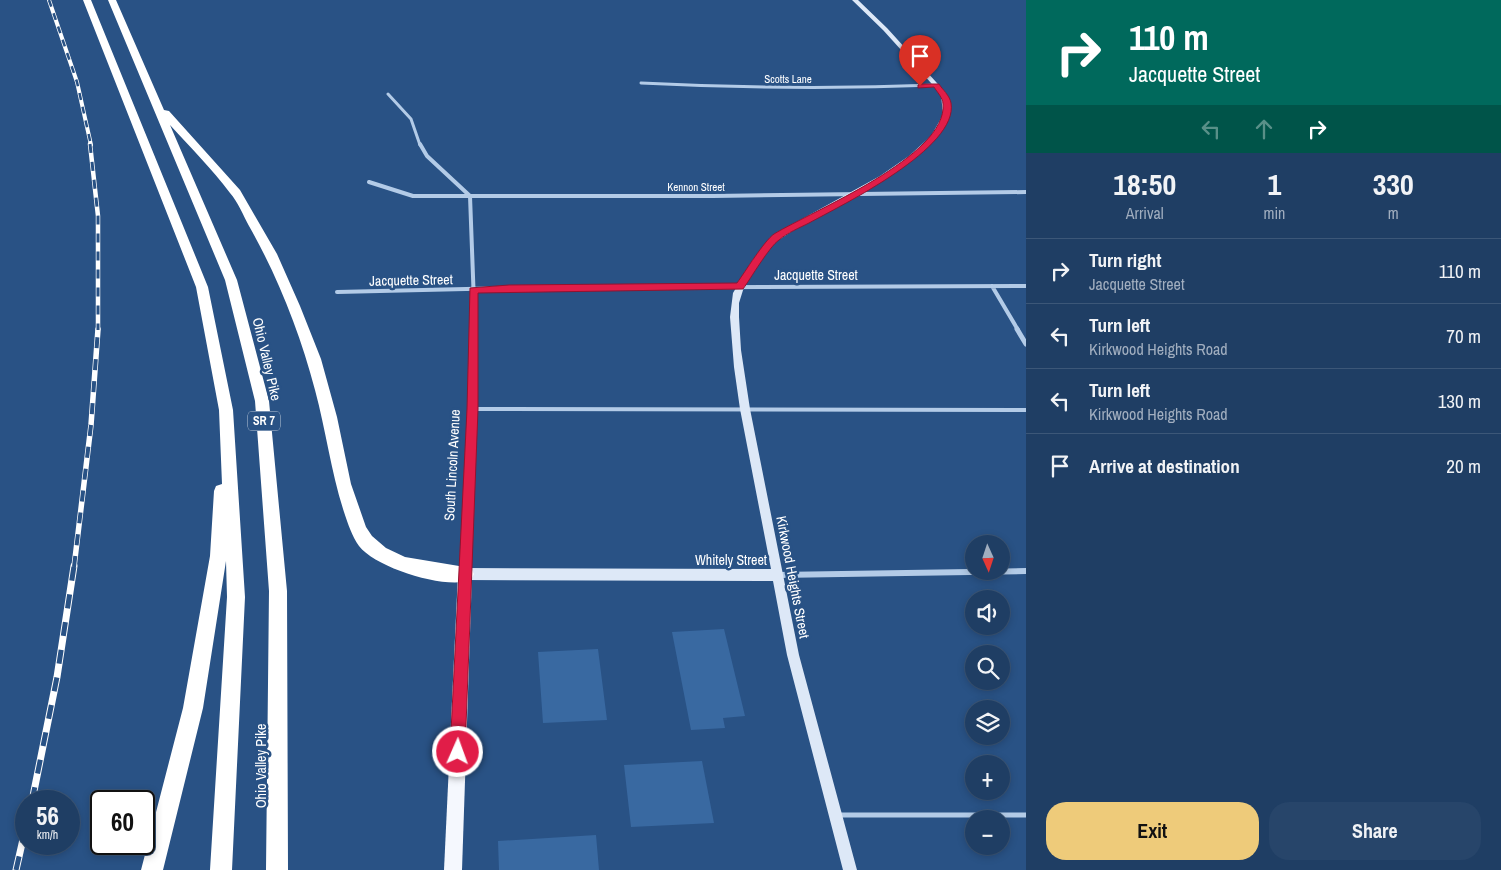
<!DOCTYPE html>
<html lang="en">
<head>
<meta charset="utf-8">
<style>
	:root { --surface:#1f3e64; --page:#27456a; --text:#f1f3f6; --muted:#a1aebf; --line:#3c5778; --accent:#eecb7a }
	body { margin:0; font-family:"Archivo Narrow",sans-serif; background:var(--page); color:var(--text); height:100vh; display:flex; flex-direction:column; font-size:19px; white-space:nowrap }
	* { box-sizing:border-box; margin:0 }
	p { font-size:16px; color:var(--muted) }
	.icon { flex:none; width:28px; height:28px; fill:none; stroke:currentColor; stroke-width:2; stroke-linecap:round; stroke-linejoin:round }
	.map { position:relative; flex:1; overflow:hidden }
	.details { display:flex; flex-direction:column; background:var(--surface); width:475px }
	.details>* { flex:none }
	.top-card { background:#00695c; color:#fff; overflow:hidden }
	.needle { width:32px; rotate:177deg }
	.tools { position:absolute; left:965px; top:535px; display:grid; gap:10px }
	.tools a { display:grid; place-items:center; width:45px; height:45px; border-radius:50%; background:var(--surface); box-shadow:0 2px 8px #0003,0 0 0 1px var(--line); font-size:25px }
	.speed { position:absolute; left:15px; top:790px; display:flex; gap:10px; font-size:25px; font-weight:700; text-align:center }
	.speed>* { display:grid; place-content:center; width:65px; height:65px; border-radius:50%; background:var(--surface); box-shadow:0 2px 8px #0003,0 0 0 1px var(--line); line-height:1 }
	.speed small { font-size:12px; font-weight:400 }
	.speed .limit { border:2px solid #111; border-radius:8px; background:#fff; color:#111 }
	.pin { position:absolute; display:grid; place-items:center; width:42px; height:42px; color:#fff; margin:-51px -21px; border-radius:50% 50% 50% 0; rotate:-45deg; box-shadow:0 0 5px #0007 }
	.pin .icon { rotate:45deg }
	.me { position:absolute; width:55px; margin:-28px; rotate:2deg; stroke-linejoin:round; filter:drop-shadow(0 0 4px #0008) }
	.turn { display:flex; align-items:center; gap:18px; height:105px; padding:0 20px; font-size:22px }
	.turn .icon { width:65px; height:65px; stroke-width:2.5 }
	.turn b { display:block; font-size:35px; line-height:42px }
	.lanes { display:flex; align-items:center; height:48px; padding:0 20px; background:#0003; justify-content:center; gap:25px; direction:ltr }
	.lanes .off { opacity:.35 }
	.eta { display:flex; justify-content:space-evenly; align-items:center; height:85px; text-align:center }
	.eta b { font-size:30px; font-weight:700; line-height:35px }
	.action { display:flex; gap:10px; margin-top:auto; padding:10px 20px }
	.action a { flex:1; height:58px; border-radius:20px; background:var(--accent); color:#111; font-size:20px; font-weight:700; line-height:58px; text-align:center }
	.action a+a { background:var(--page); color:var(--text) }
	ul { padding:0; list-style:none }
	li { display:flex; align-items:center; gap:15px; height:65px; padding:0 20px; border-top:1px solid var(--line) }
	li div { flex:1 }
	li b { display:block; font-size:19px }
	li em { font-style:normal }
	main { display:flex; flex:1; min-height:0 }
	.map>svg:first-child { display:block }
</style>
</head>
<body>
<main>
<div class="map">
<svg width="1026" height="870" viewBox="0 0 1026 870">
	<rect width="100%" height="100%" fill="#295285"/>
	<path fill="#3969a1" d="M724 629 745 716 723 718 725 728 691 730 672 632Z
		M598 649 607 720 543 723 538 652Z
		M702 761 714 823 631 827 624 765Z
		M596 835 599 870H499L498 841Z"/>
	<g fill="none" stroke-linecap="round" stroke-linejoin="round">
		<path stroke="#b3cbe7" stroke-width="4" d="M473 409 1026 410"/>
		<path stroke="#b3cbe7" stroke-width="5" d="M838 815H1026"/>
		<path stroke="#b3cbe7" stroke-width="3" d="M641 83C740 88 837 89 936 85
			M388 94 411 119 420 145"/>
		<path stroke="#b3cbe7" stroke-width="4" d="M420 144 427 156 470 196 475 330
			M369 182 413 196H713L1026 192
			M992 286 1018 330
			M337 292 509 288 1026 286"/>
		<path stroke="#b3cbe7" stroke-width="5" d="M1017 329 1026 344
			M465 567 475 329"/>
		<path stroke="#b3cbe7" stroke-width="6" d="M465 572V566
			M778 575 1026 571"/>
		<path fill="#dde8f7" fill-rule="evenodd" d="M852 0H858L887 28 946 93 949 115 936 138 914 159 885 179 797 228 774 243 758 265 744 287 739 303V317L741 350 750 409 799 655 857 870H843L787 655 773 581 465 580 461 578 459 574 461 570 465 568 771 569 740 409 734 367 730 317 733 293 752 261 773 235 880 176 909 156 931 136 943 115 941 94 883 30Z"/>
		<path fill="#f5f8fe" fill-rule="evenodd" d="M465 567 470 569 472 574 462 870H444L458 574 460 569Z"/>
		<path fill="#fff" fill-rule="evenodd" d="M83 0H91L208 287 233 410 245 597 232 870H210L227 597 226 561 203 708 163 870H141L183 708 210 556 214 491 216 486 222 484 219 410 196 287Z
			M108 0H116L164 110 169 111 240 190 277 254 300 306 321 359 337 417 351 484 366 527 372 536 386 548 405 557 471 568 474 574 471 580C446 590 376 568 359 546 352 536 348 524 344 512 331 472 326 431 315 390 300 333 278 277 249 226 243 215 238 202 230 193 212 169 190 147 170 125L237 280 269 401 287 591 288 870H266L269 591 255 401 225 280Z"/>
		<defs>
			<path id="rail-far3" d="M49 0 77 82 91 145"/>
			<path id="rail-far2" d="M90 144 98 216V330"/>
			<path id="rail-far1" d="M74 567 91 425 98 329"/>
			<path id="rail" d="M32 801 57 677 74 566
				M16 870 26 826"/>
		</defs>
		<use href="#rail-far3" stroke="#fff" stroke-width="4"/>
		<use href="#rail-far2" stroke="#fff" stroke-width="4.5"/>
		<use href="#rail-far1" stroke="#fff" stroke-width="5.5"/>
		<use href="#rail" stroke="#fff" stroke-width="7"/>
		<use href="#rail-far3" stroke="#295285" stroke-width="2.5" stroke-dasharray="7" stroke-linecap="butt"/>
		<use href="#rail-far2" stroke="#295285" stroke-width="3" stroke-dasharray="9" stroke-linecap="butt"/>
		<use href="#rail-far1" stroke="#295285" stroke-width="4" stroke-dasharray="11" stroke-linecap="butt"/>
		<use href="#rail" stroke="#295285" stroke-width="5" stroke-dasharray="14" stroke-linecap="butt"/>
	</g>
	<path fill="#e11d48" stroke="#92132f" d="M920 84H939C942 89 950 96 951 103 959 148 842 205 809 223 799 228 787 233 779 240 769 247 751 278 743 289L478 293V409L465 752 463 757 458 759 452 757 450 752 467 409 470 288 509 285 737 283C745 272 764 241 774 234 812 211 948 156 943 104 943 98 937 92 934 87L918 88V85Z"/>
	<g text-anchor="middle" stroke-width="5" stroke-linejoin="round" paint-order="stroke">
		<g font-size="11" fill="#fff" stroke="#295285">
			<text x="788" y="83">Scotts Lane</text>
			<text x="696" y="191">Kennon Street</text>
		</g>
		<rect fill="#295285" stroke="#bfcbda" stroke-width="1" x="248" y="411.5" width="32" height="19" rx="4"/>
		<g font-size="12" font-weight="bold" fill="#fff">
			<text x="264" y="425">SR 7</text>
		</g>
		<g font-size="14" fill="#fff" stroke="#295285">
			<text x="816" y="280">Jacquette Street</text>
			<text transform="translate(411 280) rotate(-1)" y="5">Jacquette Street</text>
			<text transform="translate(267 359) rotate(77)" y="5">Ohio Valley Pike</text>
			<text transform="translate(452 465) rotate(-87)" y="5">South Lincoln Avenue</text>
			<text x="731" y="565">Whitely Street</text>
			<text transform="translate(793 577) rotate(79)" y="5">Kirkwood Heights Street</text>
			<text transform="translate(261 766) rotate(-90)" y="5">Ohio Valley Pike</text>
		</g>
	</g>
</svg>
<div class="tools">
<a><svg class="needle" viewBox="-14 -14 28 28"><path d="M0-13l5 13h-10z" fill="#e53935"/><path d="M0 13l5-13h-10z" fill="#a1aebf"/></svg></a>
<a><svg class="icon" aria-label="sound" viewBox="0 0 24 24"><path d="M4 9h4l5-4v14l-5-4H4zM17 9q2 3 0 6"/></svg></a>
<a><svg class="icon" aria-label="search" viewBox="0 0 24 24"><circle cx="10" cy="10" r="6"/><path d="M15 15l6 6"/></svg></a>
<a><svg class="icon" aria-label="layers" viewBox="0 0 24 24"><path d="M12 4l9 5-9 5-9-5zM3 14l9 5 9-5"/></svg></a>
<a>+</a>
<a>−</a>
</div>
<div class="speed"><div>56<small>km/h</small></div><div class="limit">60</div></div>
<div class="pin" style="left:920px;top:86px;background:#d93025"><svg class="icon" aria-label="arrive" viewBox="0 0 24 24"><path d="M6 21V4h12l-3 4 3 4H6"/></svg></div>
<svg class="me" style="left:458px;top:752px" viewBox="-20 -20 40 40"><circle r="17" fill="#e11d48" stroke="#fff" stroke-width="3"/><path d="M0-11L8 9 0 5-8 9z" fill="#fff"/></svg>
</div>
<section class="details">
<div class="top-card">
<div class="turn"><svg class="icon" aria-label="right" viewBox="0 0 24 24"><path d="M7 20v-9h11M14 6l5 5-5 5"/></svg><div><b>110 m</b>Jacquette Street</div></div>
<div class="lanes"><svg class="icon off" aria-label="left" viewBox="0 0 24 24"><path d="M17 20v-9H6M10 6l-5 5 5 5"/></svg><svg class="icon off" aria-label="ahead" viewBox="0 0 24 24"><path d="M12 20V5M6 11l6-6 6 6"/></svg><svg class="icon" aria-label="right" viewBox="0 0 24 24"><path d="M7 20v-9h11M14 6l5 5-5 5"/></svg></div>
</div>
<div class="eta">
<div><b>18:50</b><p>Arrival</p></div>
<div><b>1</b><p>min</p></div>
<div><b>330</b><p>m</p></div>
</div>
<ul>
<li><svg class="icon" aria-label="right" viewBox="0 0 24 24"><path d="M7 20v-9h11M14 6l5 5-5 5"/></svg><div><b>Turn right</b><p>Jacquette Street</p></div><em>110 m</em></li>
<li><svg class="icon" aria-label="left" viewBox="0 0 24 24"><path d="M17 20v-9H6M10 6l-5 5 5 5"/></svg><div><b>Turn left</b><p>Kirkwood Heights Road</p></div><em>70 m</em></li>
<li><svg class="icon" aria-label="left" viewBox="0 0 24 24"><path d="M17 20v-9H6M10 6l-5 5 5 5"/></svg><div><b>Turn left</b><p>Kirkwood Heights Road</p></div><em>130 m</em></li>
<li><svg class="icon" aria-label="arrive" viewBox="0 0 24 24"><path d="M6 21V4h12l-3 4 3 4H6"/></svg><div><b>Arrive at destination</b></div><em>20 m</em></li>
</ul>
<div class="action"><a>Exit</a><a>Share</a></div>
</section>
</main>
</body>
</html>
